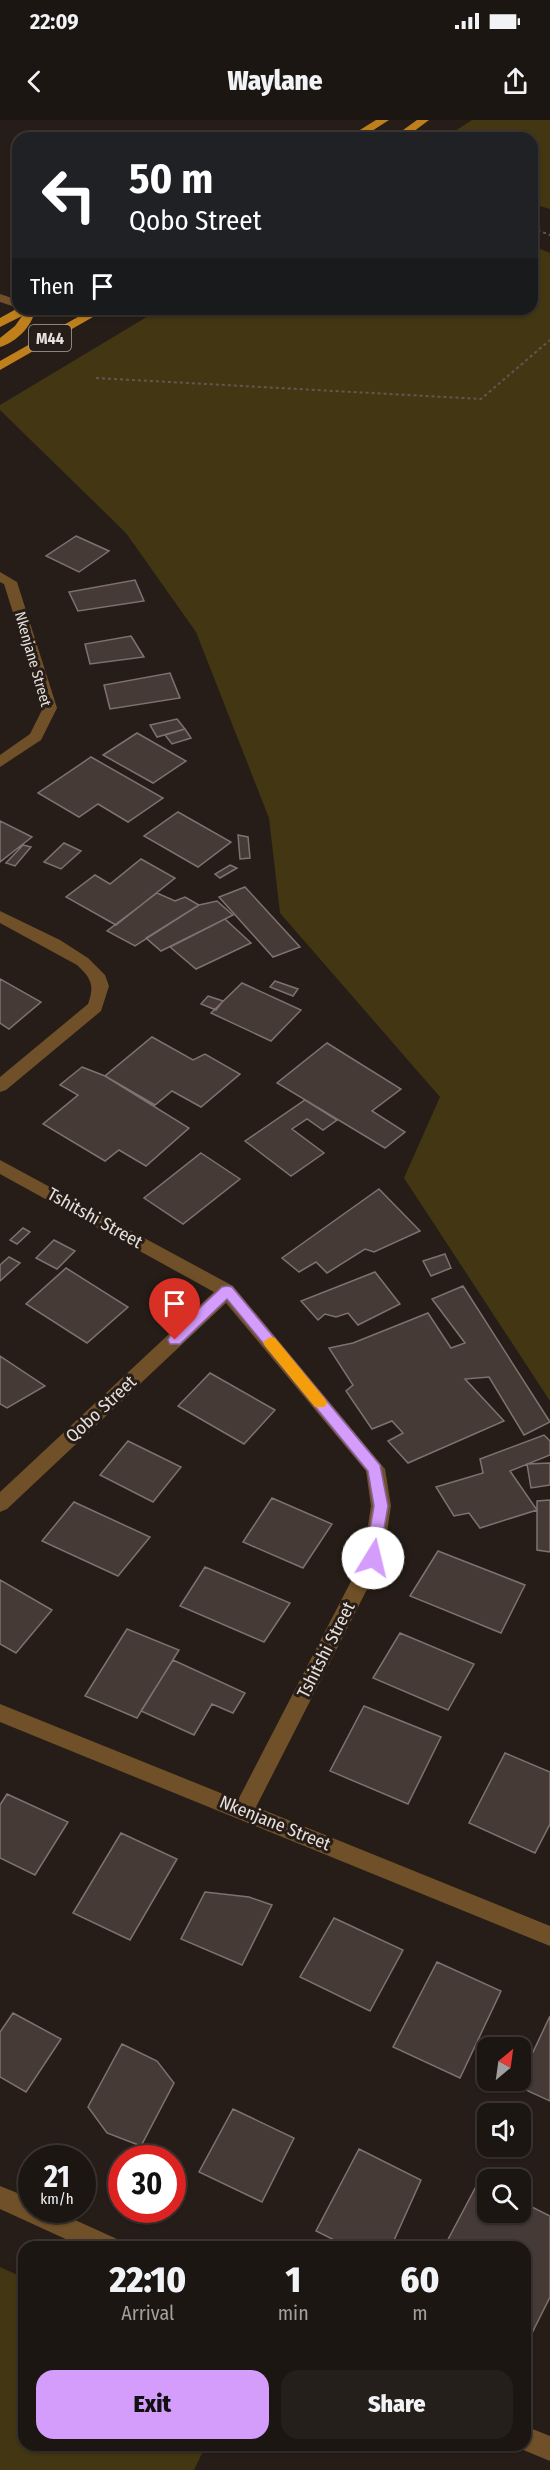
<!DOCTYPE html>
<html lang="en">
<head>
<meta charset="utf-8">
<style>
	:root { --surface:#1c1612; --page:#251f1b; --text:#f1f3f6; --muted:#a09f9f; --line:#3a3532; --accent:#d49cfb }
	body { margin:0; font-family:"Fira Sans Condensed",sans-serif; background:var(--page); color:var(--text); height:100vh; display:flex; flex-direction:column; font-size:22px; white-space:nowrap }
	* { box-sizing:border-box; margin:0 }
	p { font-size:20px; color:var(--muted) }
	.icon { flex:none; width:33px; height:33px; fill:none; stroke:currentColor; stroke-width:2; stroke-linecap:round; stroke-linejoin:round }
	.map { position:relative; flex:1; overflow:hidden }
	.sheet { position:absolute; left:18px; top:2121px; width:513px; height:210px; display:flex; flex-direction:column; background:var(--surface); border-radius:18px; box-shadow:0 2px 4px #0004,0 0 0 2px var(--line) }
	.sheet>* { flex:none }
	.hud { position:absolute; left:12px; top:12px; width:526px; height:183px; border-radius:18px; box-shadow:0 2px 4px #0004,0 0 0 2px var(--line); background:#202124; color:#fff; overflow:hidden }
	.needle { width:39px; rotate:29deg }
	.controls { position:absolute; left:477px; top:1917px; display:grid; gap:12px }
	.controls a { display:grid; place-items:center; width:54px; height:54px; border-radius:12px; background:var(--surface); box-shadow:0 2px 4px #0004,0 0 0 2px var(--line); font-size:30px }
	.speed { position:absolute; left:18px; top:2025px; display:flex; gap:12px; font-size:30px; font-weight:700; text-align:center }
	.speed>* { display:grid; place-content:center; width:78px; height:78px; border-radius:50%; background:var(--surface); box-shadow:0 2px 4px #0004,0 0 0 2px var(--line); line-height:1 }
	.speed small { font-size:15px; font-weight:400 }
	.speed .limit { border:9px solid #d22; background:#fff; color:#111 }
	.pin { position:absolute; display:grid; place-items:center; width:51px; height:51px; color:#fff; margin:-62px -26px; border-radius:50% 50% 50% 0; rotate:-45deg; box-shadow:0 0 6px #0007 }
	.pin .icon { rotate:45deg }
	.me { position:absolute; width:66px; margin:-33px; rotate:9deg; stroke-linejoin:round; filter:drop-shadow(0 0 4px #0008) }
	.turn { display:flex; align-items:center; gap:21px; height:126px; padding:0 18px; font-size:27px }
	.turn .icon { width:78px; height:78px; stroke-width:2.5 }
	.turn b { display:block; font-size:42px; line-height:51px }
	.then { display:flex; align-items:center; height:57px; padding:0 18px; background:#0003; gap:12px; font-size:22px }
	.eta { display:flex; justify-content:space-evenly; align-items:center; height:102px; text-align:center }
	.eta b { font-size:36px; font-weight:800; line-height:42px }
	.cta { display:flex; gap:12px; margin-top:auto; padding:12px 18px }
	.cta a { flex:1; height:69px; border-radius:18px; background:var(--accent); color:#111; font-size:24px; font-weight:800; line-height:69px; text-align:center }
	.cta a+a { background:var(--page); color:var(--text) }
	.status { display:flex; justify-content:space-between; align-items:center; height:42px; padding:0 30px; background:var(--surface); direction:ltr }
	.status svg { height:16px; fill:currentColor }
	header { display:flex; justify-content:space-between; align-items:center; height:78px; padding:0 18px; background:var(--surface); font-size:27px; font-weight:800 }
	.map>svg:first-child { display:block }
</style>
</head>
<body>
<div class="status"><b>22:09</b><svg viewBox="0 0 49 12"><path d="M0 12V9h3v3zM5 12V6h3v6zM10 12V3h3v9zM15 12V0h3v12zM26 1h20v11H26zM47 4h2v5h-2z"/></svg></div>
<header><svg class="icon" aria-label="back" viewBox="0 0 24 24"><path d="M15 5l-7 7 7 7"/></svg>Waylane<svg class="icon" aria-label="share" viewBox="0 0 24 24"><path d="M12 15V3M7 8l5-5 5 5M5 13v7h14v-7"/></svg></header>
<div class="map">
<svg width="550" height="2350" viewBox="0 0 550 2350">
	<rect width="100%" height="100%" fill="#261d18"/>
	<path fill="#423712" d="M472 0H550V89L533 84 532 18H444Z
		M533 126 550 133V1281L404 1058 440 977 280 793 269 698 196 512 126 413 0 290V285L160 189H532Z
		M0 2147 24 2158V2325H206L194 2350H0Z"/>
	<path fill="#463a37" stroke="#7f716f" stroke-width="1.5" d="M76 416 109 431 79 452 46 436Z
		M135 460 144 481 78 491 69 472Z
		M131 516 144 537 90 544 85 524Z
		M170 553 180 578 110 589 104 565Z
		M177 599 185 609 157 617 150 605Z
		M185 609 191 618 172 624 165 615Z
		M137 613 186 641 153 663 103 635Z
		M91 637 163 678 128 702 98 684 79 697 38 673Z
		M178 692 231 722 198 747 144 716Z
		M0 701 32 717 0 742Z
		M238 715 248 717 250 738 240 739Z
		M64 723 81 731 61 749 44 742Z
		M23 725 31 727 15 746 6 743Z
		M141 739 175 758 116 805 66 777 95 755 110 764Z
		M230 745 237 748 220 758 215 754Z
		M245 767 300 827 273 837 219 777Z
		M157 773 175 781 185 777 199 785 135 826 107 811Z
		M217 781 233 795 161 831 146 818 199 785Z
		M225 799 251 823 196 849 170 827Z
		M0 859 41 882 9 909 0 903Z
		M275 861 298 869 293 876 270 867Z
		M242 863 301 890 271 921 211 893Z
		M208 876 223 881 216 890 201 884Z
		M152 917 193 940 205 934 240 954 201 987 172 971 155 985 105 956Z
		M327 923 401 969 372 991 405 1012 385 1028 277 963Z
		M82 947 105 956 189 1008 146 1046 119 1030 105 1041 43 1004 78 975 60 965Z
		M305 980 337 1000 323 1010 307 999 292 1009 324 1033 291 1056 245 1021Z
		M201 1033 240 1059 183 1104 144 1078Z
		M379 1069 420 1111 374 1132 365 1129 327 1153 316 1142 299 1152 282 1138Z
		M23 1108 30 1112 17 1124 10 1120Z
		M54 1120 75 1131 57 1149 36 1138Z
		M445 1134 451 1148 431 1156 423 1141Z
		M9 1137 20 1143 0 1161V1145Z
		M66 1148 128 1187 87 1223 26 1184Z
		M375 1152 400 1184 358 1205 348 1193 336 1197 325 1194 318 1200 301 1181Z
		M463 1166 550 1302 524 1315 489 1257 465 1259 504 1301 408 1343 388 1321 403 1313 392 1301 372 1309 346 1271 353 1265 329 1228 353 1223 428 1193 451 1228 465 1223 432 1179Z
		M0 1236 45 1266 7 1288 0 1284Z
		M210 1253 275 1290 244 1324 178 1286Z
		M544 1315 550 1321V1335L510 1351 537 1390 480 1408 469 1393 454 1396 436 1367 483 1353 480 1339Z
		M128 1321 181 1347 153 1382 100 1355Z
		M550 1343V1365L531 1368 527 1344Z
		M272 1378 332 1404 303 1448 243 1422Z
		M550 1380V1432L537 1430V1381Z
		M74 1382 150 1417 118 1456 42 1421Z
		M438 1431 525 1465 501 1513 410 1476Z
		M205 1447 290 1483 264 1522 180 1486Z
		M0 1460 52 1490 16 1533 0 1524Z
		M127 1509 179 1530 137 1598 85 1576Z
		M400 1513 474 1544 448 1590 373 1558Z
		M173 1540 245 1573 233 1593 212 1584 194 1615 141 1591Z
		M364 1586 441 1617 408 1684 330 1651Z
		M505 1633 550 1652V1704L535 1733 469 1703Z
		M7 1674 68 1702 35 1755 0 1738V1685Z
		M121 1713 177 1739 130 1820 73 1793Z
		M205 1772 249 1777 272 1785 242 1845 181 1819Z
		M334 1798 403 1830 370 1891 300 1857Z
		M437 1842 501 1871 460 1958 393 1927Z
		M13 1893 61 1919 26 1972 0 1957V1912Z
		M550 1896V1981L517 1966Z
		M122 1924 157 1941 174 1963 141 2026 107 2013 88 1987Z
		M233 1989 294 2018 262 2082 199 2052Z
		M359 2029 421 2060 391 2127H348L316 2111Z
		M480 2059 488 2063V2092H520V2081L550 2096V2177L531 2215 525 2212V2127H444Z"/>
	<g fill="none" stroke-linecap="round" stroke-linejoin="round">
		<path stroke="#605753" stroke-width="2" stroke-dasharray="3 3" stroke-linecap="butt" d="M532 108 550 115
			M96 258 481 279 550 220"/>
		<path fill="#6f5028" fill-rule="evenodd" d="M0 174 18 180V188L0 182Z
			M0 452 17 462 57 588 41 620 0 647V635L30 614 43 588 4 464 0 462Z
			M0 791 60 820 88 838 105 855 109 866 101 891 6 970 0 972V957L88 884C95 865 91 858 77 845L0 803Z
			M0 1040 233 1166 385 1349 391 1386 383 1438 256 1687 550 1806V1826L0 1602V1584L238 1680 363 1438 371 1386 366 1351 226 1183 7 1389 0 1392V1372L214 1172 0 1054Z
			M0 2066 32 2079V2090H53L117 2119 121 2127H83L0 2089Z
			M525 2306 550 2316V2341L516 2327 515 2325H525Z"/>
		<path fill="#bf801c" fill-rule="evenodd" d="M376 0H389L361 18H347Z
			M417 0H429L405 18H392Z
			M18 188 58 189 52 193 35 190C32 207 16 222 0 227V218L15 206 22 196 0 207V198Z
			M92 189H107L0 250V241Z"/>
	</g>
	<path fill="#d49cfb" stroke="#8a65a3" stroke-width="1.5" d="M227 1166 232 1167 380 1345 388 1386 378 1442H368L365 1438 374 1386 368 1351 227 1179 180 1224H170L168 1220 170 1216 222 1167Z"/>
	<path fill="#f59e0b" d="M270 1217 275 1218 325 1279 327 1283 325 1287H315L265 1226 263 1222Z"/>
	<g text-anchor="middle" stroke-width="6" stroke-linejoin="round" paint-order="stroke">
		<g font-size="15" fill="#e6dfdb" stroke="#261d18">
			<text transform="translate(33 539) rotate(74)" y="5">Nkenjane Street</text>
		</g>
		<rect fill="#261d18" stroke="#aca5a0" stroke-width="1.5" x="29" y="205" width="42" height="26" rx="4.5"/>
		<g font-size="16" font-weight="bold" fill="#e6dfdb">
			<text x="50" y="224">M44</text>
		</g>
		<g font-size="18" fill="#e6dfdb" stroke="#261d18">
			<text transform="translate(95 1098) rotate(29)" y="6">Tshitshi Street</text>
			<text transform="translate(101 1289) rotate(-43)" y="6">Qobo Street</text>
			<text transform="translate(326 1530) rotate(-63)" y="6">Tshitshi Street</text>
			<text transform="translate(275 1703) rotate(22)" y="6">Nkenjane Street</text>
		</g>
	</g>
</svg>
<div class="controls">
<a><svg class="needle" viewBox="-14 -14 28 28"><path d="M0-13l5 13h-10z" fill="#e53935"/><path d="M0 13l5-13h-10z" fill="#a09f9f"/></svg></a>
<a><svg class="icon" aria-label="sound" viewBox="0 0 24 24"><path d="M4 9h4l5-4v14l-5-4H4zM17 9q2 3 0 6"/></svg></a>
<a><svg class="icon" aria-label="search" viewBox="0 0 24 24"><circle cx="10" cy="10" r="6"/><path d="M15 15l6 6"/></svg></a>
</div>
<div class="speed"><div>21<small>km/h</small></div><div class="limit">30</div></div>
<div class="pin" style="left:175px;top:1220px;background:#d93025"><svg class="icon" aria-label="arrive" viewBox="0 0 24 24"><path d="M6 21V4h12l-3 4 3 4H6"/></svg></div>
<svg class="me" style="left:373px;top:1438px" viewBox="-20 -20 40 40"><circle r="19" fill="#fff"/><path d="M0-13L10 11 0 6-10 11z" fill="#d49cfb"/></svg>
<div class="hud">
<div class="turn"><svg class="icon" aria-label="left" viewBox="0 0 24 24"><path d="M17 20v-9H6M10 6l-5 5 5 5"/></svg><div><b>50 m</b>Qobo Street</div></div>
<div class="then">Then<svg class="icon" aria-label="arrive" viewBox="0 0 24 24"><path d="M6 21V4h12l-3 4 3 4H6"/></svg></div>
</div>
<section class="sheet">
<div class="eta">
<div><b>22:10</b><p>Arrival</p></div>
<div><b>1</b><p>min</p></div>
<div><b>60</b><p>m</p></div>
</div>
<div class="cta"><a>Exit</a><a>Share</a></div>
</section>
</div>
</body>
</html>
